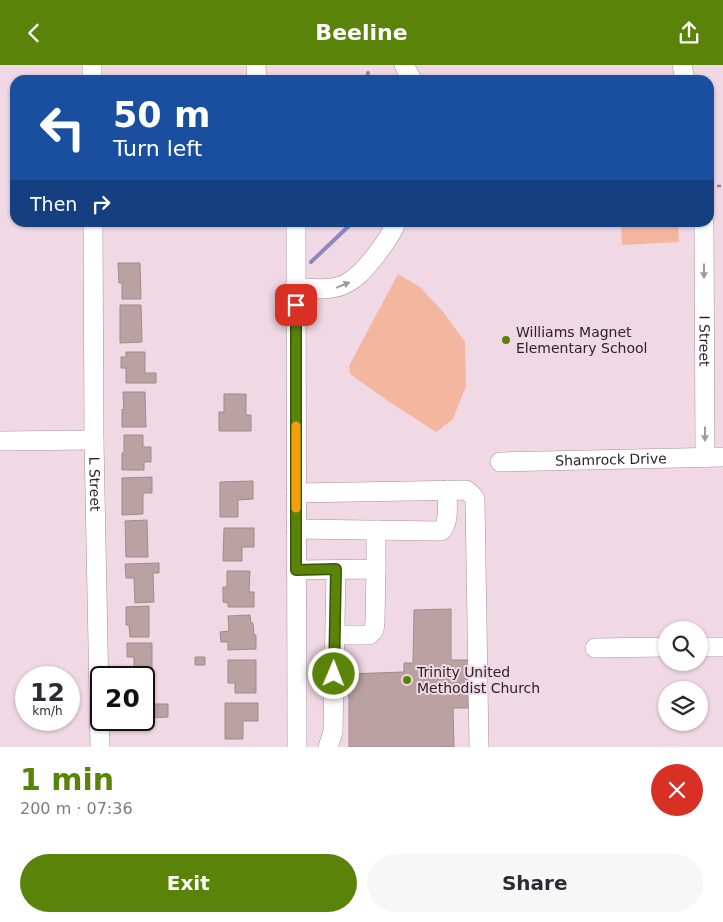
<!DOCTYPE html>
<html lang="en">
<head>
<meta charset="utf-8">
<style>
	:root { --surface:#fff; --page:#f7f7f7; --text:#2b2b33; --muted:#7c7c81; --accent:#5a8309 }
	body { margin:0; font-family:"DejaVu Sans",sans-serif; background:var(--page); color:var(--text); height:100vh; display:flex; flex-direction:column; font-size:19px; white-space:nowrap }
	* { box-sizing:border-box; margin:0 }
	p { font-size:16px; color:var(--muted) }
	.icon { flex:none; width:28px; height:28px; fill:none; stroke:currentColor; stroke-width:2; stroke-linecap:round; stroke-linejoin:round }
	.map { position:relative; height:682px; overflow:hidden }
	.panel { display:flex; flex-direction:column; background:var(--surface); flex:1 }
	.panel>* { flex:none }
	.banner { position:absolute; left:10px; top:10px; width:704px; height:152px; border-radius:15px; box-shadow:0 1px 4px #0004; background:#1a4fa0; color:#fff; overflow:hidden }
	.tools { position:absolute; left:658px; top:556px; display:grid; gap:10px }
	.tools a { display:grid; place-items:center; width:50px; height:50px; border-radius:50%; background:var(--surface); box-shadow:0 1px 4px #0004; font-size:25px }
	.speed { position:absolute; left:15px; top:601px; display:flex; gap:10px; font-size:25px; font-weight:700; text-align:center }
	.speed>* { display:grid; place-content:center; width:65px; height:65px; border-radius:50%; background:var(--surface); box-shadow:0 1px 4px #0004; line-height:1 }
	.speed small { font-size:12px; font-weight:400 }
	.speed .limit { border:2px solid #111; border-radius:8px; background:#fff; color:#111 }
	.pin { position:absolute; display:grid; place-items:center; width:42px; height:42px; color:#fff; margin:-21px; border-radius:10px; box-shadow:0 2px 8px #0006 }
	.me { position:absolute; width:55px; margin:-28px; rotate:1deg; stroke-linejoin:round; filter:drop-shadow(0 0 4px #0008) }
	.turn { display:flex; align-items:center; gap:18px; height:105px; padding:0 20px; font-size:22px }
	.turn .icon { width:65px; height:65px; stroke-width:2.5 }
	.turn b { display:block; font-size:35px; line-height:42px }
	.then { display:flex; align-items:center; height:48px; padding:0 20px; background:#0003; gap:10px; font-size:19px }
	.round { display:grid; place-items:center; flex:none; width:52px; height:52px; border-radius:26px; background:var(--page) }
	.headline { display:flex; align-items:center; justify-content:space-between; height:85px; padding:0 20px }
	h1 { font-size:30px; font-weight:700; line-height:38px; color:var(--accent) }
	.cta { display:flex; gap:10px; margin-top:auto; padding:10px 20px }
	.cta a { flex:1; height:58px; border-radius:30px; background:var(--accent); color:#fff; font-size:20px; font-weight:700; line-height:58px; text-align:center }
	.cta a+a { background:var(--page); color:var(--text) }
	header { display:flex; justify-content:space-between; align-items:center; height:65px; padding:0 20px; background:var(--accent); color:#fff; font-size:22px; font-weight:700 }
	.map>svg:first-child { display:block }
</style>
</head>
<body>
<header><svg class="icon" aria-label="back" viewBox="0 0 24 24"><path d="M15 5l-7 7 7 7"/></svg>Beeline<svg class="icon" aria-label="share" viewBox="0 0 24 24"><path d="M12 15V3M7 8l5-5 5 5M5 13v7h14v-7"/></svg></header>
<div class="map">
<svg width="723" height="682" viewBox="0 0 723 682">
	<rect width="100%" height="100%" fill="#f0d8e4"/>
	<path fill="#f3b79f" d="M621 158H678L679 177 622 180Z
		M398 209 420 222 444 248 465 277 466 321 453 354 436 367 388 336 350 309 349 301Z"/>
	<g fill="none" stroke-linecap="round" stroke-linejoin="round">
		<path stroke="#8e87c1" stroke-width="4" d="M367 15 368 8
			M311 197 352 158"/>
	</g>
	<path fill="#bba1a2" stroke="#a38a8b" d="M118 198H140L141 234H122V218H119Z
		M120 240H141L142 277 120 278Z
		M126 287H145V308H156V318H126V303H121V292H126Z
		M123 327H145L146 362H122V344L124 345Z
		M224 329H246V350H251V366H219V347H224Z
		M124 370H143V382H151V397H144V405H122V388H124Z
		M152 412V428H143V449L122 450V413Z
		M253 416V434L238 435V452H220V417Z
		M147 455 148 492H126L125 456Z
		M224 463H254V482H242V496H223Z
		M159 498V508H153L154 537 135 538 134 513H126L125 499Z
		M227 506H250L249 527H254V542H228V538L223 537V522H227Z
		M149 541V572H130L129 560H126V542Z
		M451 544V595H468L469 643H453L454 682H349V632L344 621 347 609 404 607V598H413L414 545Z
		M250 550 251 558H253L254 570H256V584L228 585V577H221L220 567 229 566 228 551Z
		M127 578H152V610H134V592H127Z
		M195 592H205V600H195Z
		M228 595H256V628H235V618H228Z
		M150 615 151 627 153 628 154 639H168V652L150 653V655L131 656 144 655V616Z
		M225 638H258V656H243V674H225Z"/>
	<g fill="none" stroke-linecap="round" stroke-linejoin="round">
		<defs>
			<g id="minor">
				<path d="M92 0V15"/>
				<path d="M256 0 257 15"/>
				<path d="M404 0 412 15"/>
				<path d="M682 0 685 15"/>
				<path id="s1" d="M93 158 94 375 100 682"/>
				<path d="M296 158 297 682"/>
				<path id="s2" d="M704 158 705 393"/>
				<path d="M295 222C337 227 350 224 376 190 383 181 392 169 396 158"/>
				<path d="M0 376 94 375"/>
				<path id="s3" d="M500 397 723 392"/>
				<path d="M296 428 466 425 472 430 475 434 479 682"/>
				<path d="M296 464 441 466C450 459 447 437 447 425"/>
				<path d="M296 505 376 504V465"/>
				<path d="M335 570H369L374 565 375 557 376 504"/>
				<path d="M699 582H723"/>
				<path d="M595 583 666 582"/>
				<path d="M328 682 333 667 336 505"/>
			</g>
		</defs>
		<use href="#minor" stroke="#a8919c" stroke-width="20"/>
		<path stroke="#92828a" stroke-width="2.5" stroke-dasharray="4 4" stroke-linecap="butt" d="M709 121H723"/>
		<use href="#minor" stroke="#fff" stroke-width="19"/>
	</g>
	<defs><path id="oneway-solid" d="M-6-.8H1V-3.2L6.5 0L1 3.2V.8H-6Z" transform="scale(1.25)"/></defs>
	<g fill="#a09c9e">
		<use href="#oneway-solid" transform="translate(704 206) rotate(90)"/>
		<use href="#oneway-solid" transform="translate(343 220) rotate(-22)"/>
		<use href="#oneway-solid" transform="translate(705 369) rotate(90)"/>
	</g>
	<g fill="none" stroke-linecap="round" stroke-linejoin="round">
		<defs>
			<path id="route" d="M296 240V505L336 504 334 609"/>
		</defs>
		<use href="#route" stroke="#3a5506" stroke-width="12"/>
		<use href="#route" stroke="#5a8309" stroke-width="9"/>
		<path stroke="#f59e0b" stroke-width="9" d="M296 443V361"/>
	</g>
	<g fill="#5a8309" stroke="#f0d8e4" stroke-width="2">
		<circle cx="506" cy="275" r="5"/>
		<circle cx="407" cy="615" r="5"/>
	</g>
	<g text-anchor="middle" stroke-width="4" stroke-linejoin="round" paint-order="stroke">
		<g font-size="14" fill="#2c2328" stroke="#f0d8e4" text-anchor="start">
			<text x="516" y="272">Williams Magnet<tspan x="516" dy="16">Elementary School</tspan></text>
			<text x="417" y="612">Trinity United<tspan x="417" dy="16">Methodist Church</tspan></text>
		</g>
		<g font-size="14" fill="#2c2328" stroke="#f0d8e4">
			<text dy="5" stroke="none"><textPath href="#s2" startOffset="118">I Street</textPath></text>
			<text dy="5" stroke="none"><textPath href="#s3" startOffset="111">Shamrock Drive</textPath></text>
			<text dy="5" stroke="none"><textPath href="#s1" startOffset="261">L Street</textPath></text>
		</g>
	</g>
</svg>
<div class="tools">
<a><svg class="icon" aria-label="search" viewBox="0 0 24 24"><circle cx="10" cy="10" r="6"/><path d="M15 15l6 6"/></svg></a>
<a><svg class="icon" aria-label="layers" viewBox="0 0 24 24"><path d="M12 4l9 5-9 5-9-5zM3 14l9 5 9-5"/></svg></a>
</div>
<div class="speed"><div>12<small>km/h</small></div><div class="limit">20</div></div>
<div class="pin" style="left:296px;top:240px;background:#d93025"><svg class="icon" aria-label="arrive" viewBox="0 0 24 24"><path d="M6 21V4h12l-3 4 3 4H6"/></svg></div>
<svg class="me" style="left:334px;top:609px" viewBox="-20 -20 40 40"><circle r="17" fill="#5a8309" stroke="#fff" stroke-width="3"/><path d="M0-11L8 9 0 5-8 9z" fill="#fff"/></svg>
<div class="banner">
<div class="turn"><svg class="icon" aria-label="left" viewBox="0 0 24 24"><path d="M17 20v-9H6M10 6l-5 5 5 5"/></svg><div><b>50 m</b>Turn left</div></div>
<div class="then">Then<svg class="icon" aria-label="right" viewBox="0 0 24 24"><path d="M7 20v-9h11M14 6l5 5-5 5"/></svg></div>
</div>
</div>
<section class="panel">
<div class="headline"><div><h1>1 min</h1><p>200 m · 07:36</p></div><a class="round" style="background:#d93025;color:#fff"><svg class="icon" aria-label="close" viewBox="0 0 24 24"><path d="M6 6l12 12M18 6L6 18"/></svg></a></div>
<div class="cta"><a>Exit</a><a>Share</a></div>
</section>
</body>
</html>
